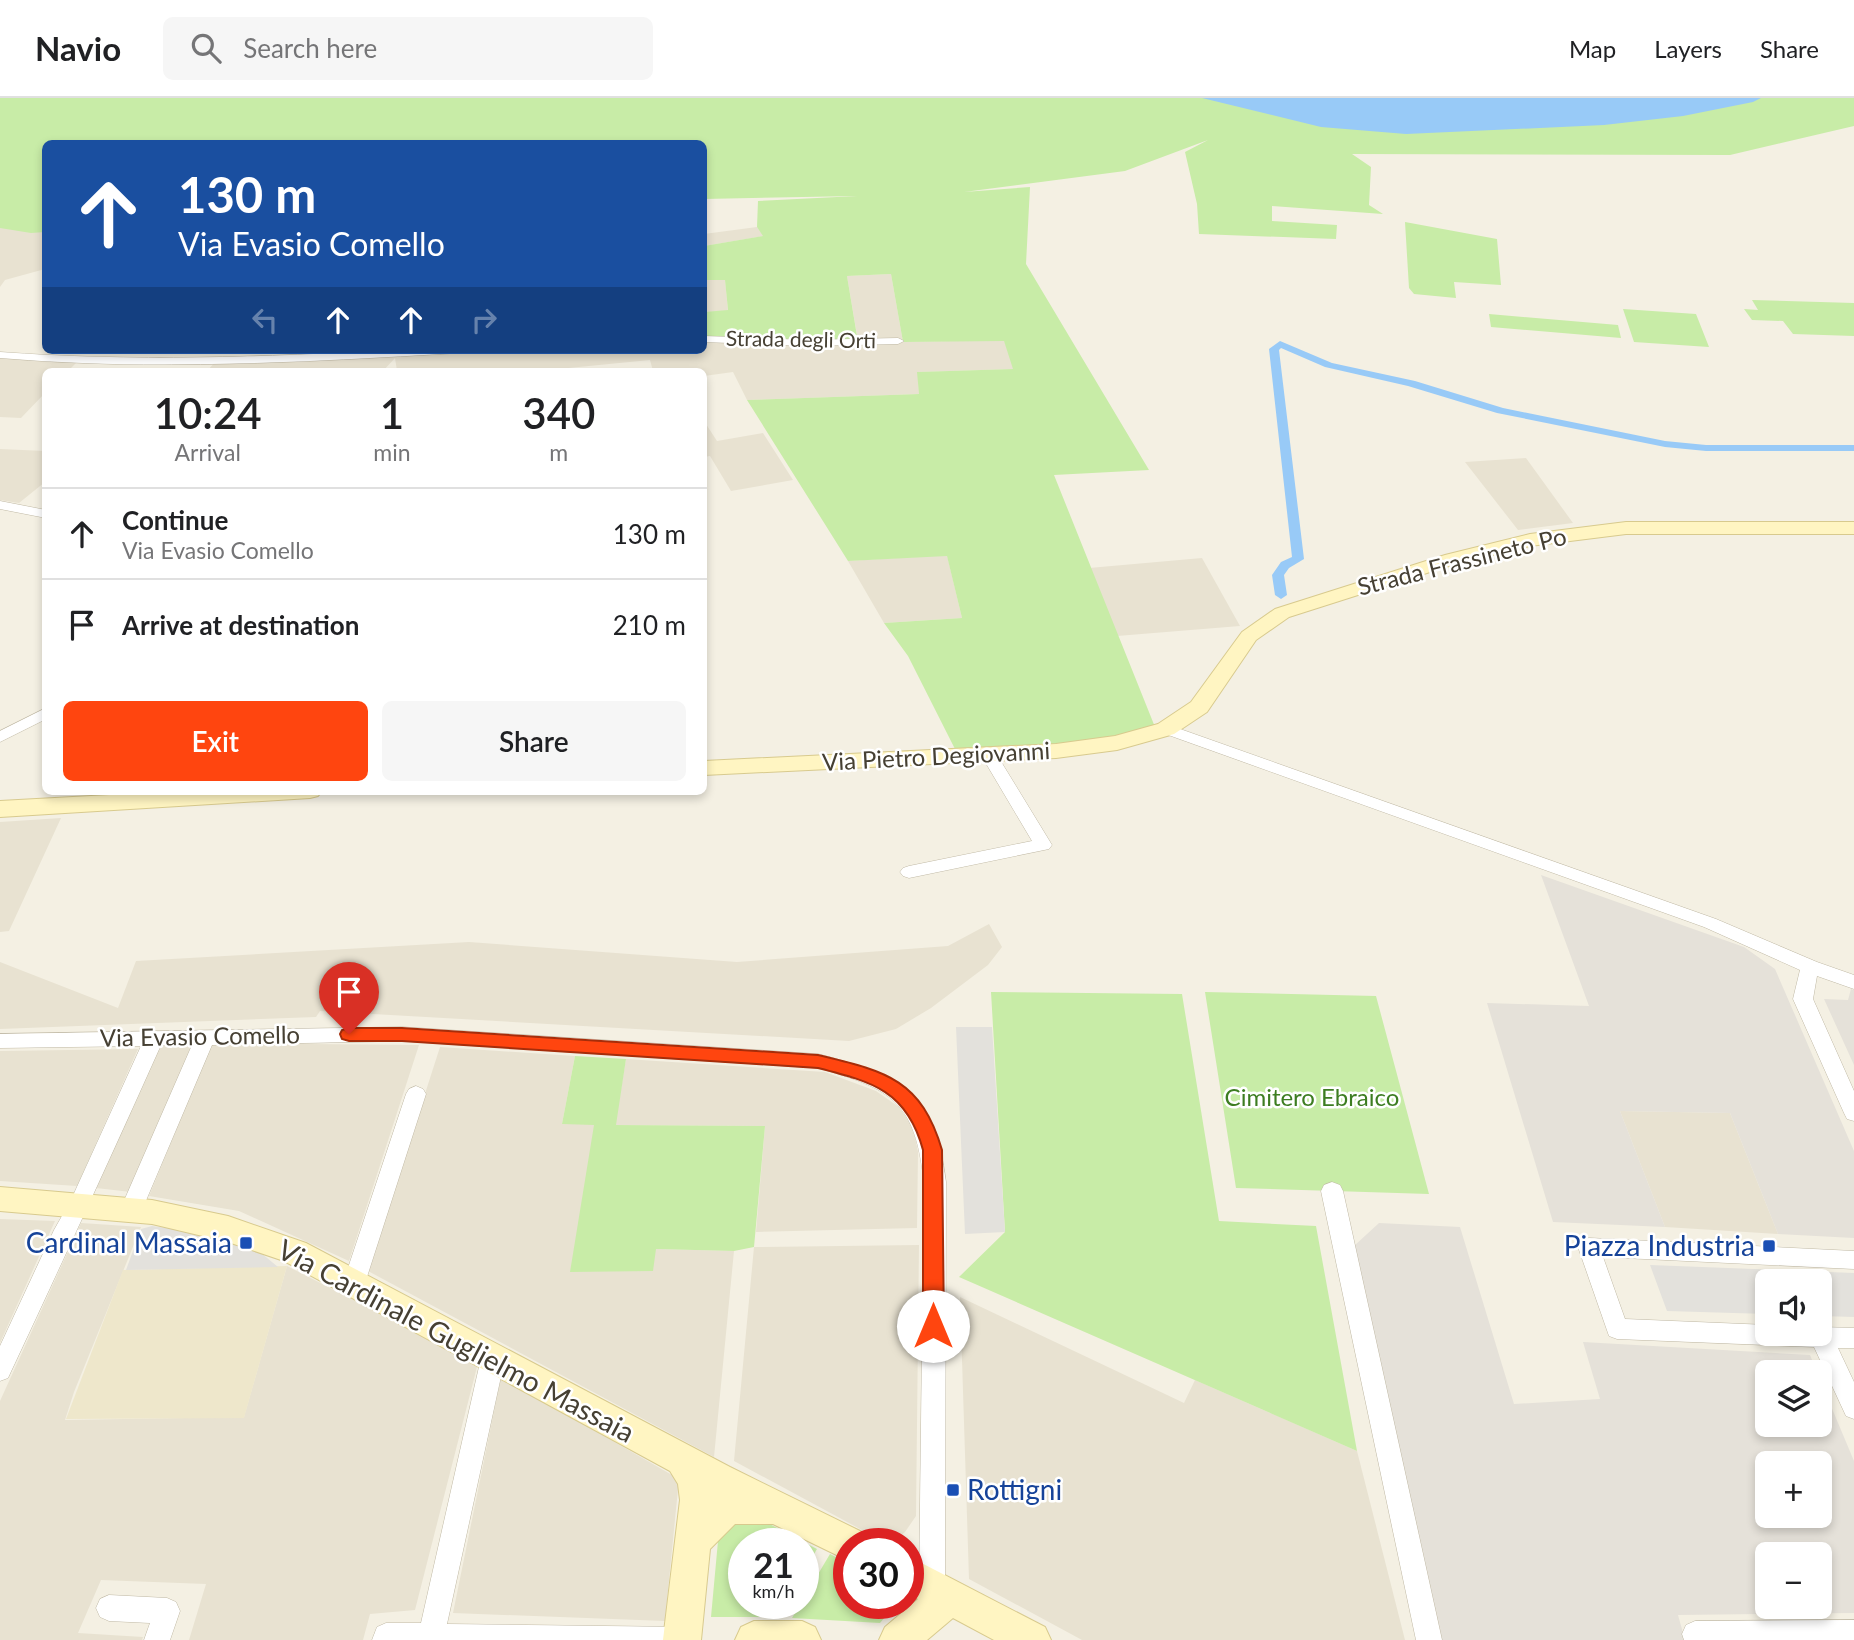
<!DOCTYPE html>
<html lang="en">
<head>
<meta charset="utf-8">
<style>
	:root { --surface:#fff; --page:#f6f6f6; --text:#202124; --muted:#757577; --line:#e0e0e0; --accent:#ff450f }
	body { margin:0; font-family:Lato,sans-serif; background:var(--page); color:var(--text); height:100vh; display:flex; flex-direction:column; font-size:26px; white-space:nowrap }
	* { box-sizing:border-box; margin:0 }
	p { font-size:23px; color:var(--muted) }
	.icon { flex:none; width:38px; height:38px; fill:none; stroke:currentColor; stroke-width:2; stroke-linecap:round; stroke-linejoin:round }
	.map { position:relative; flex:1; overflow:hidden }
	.details { position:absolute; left:42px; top:270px; width:665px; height:427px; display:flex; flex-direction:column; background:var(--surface); border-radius:10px; box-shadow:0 4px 10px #0003 }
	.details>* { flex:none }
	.top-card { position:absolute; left:42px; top:42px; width:665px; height:214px; border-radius:10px; box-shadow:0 4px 10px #0003; background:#1a4fa0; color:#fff; overflow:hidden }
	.fabs { position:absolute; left:1755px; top:1171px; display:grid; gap:14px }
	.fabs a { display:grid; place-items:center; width:77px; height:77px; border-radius:10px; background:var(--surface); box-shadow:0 4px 10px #0003; font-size:35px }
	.speed { position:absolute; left:728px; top:1430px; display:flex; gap:14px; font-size:35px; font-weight:700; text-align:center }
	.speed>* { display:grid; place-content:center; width:91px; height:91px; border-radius:50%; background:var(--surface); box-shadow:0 4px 10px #0003; line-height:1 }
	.speed small { font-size:18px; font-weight:400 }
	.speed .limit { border:10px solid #d22; background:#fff; color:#111 }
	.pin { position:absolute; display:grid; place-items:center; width:60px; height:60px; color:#fff; margin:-72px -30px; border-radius:50% 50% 50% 0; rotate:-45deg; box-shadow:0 0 7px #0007 }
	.pin .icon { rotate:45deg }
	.me { position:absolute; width:77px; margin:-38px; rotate:0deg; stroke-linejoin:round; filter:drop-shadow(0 0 5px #0008) }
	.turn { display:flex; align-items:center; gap:24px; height:147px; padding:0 21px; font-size:32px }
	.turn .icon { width:91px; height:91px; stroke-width:2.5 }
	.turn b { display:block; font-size:49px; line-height:60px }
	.lanes { display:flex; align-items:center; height:66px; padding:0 21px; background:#0003; justify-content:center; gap:35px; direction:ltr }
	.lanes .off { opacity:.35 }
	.eta { display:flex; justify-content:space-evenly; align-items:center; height:119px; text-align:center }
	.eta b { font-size:42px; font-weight:600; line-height:49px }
	.action { display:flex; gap:14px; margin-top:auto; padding:14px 21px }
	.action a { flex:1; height:80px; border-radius:10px; background:var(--accent); color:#fff; font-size:28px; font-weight:600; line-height:80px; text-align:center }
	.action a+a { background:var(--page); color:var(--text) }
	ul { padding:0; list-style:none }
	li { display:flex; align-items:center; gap:21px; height:91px; padding:0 21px; border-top:2px solid var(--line) }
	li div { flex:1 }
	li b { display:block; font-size:26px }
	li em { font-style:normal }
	header { display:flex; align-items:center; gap:42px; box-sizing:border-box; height:98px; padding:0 35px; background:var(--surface); border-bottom:2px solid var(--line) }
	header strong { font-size:33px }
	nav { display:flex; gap:38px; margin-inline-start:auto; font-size:24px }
	.search { width:490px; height:63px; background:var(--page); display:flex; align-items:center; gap:18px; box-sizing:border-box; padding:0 24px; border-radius:10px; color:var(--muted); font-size:26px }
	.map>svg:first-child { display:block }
</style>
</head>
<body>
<header>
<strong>Navio</strong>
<div class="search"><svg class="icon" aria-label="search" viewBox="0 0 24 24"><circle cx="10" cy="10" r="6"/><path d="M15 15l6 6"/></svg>Search here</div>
<nav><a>Map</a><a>Layers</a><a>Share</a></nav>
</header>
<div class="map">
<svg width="1854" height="1542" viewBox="0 0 1854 1542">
	<rect width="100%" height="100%" fill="#f4f0e3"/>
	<path fill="#e8e2d1" d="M45 129V171L5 182 0 189V130Z
		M757 129 764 138 704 148V136Z
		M891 176 903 244 1004 242 1014 271 918 274 919 296 747 302 733 274 704 278V273H653L650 262 538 273H397L395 260 383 273H207L217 262 383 257 381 252H704V241L858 243 847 178Z
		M725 181 728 213 704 214V182Z
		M0 259 76 265 68 273H46L45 295 21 320 0 319Z
		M704 323 717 343 763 335 793 382 731 393 710 358 704 359Z
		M0 351 45 353V384L19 405 0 402Z
		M1526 360 1573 425 1518 432 1465 364Z
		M947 457 962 520 884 525 848 463Z
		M1202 460 1240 528 1117 538 1089 470Z
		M61 720 9 833 0 834V724Z
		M989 826 1002 849 988 867 931 910 896 931 849 943 320 913 316 919 0 931V864L118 910 136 863 469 844 737 864 948 848Z
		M212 945 419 947 349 1163 239 1113 149 1098Z
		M160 947H194L131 1094 96 1090Z
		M440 949 575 958 562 1026H594L656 1151 734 1153 714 1359 368 1173Z
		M138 951 77 1088 0 1083V953Z
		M626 961 825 974 876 993 899 1009 913 1029 918 1054 917 1130 756 1134 765 1028 615 1027Z
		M1620 1013 1730 1015 1778 1136 1665 1129Z
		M0 1121 55 1123 0 1245Z
		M81 1125 141 1129 74 1294 65 1322 244 1319 287 1168 478 1265 415 1512 370 1516 363 1542H189L206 1486 101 1482 78 1535 143 1539 142 1542H0V1303Z
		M919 1147 916 1418 905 1434 898 1440 888 1441 875 1439 734 1363 754 1149Z
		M960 1199 1184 1305 1195 1282 1357 1353 1405 1542H1082L969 1481Z
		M501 1279 679 1381 665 1523 453 1515Z"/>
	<path fill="#e5e1d9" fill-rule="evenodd" d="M1541 777 1744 849 1775 871 1854 1053V1140L1778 1136 1730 1015 1620 1013 1665 1129 1553 1124 1487 905 1589 908Z
		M1851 891 1854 892V967L1824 901 1848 902Z
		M1379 1125 1460 1129 1514 1306 1600 1301 1583 1244 1810 1257 1817 1274H1768V1326H1820V1282L1854 1363V1515L1678 1517 1685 1542H1442L1354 1148ZM1768 1365H1820V1418H1768ZM1768 1456H1820V1508H1768Z"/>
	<path fill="#eee7cb" d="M287 1168 244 1320 66 1321 123 1172Z"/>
	<path fill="#c8eca7" d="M0 0H1854V28L1730 57 1352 56 1371 69 1369 107 1383 116 1272 108V123L1337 127 1336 141 1199 136 1197 106 1185 54 1208 42 1125 73 964 94 1030 89 1026 166 1149 372 1054 377 1155 629 1090 645 956 653 908 558 884 525 962 520 947 458 848 463 747 302 919 296 917 274 1013 271 1004 243 903 244 891 176 847 178 858 244 704 241V214L728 212 725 182H704V148L763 138 757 129 758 103 857 98 704 101V46H46L45 134 31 135 0 130Z
		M1405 124 1497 141 1501 187 1454 184 1456 200 1414 196 1409 190Z
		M1752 202 1854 205V238L1793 236 1783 223 1752 222 1744 211 1758 212Z
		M1623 211 1696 216 1709 249 1634 244Z
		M1489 216 1618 227 1621 240 1491 229Z
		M991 894 1182 896 1219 1123 1316 1128 1357 1353 959 1179 1005 1134Z
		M1205 894 1376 898 1429 1096 1236 1090Z
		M575 958 626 961 616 1027 765 1028 754 1149 734 1153 656 1151 653 1173 570 1174 594 1027 562 1026Z
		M749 1422 764 1423 817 1451 803 1475V1446H744V1505H785L777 1519H711L718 1443 733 1426Z
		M830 1456 849 1466V1505H897L880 1525 792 1520Z"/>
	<path fill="#e3e1dc" d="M956 929H992L1005 1134 965 1136Z
		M152 1128 224 1138 255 1150 278 1169 126 1172 141 1131Z
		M1650 1167 1854 1175V1219L1820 1218V1183H1768L1767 1216 1667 1213Z"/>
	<path fill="#98caf7" d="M1202 0H1761L1753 4 1683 18 1604 27 1406 36 1321 29Z"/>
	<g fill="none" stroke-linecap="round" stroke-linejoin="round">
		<path fill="#98caf7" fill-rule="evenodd" d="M1280 243 1332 265 1415 283 1503 310 1665 343 1706 347H1854V353H1706L1665 349 1497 315 1408 288 1325 269 1281 250 1279 252 1304 461 1289 470 1284 477 1287 497 1281 501 1275 497 1272 477 1281 464 1292 459 1269 251Z"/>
		<defs>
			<path id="street" d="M704 238 806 242 898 240 904 243 898 246 806 248 704 244Z
				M396 252H464L458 255C305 264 153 273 0 260V254C132 264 264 259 396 252Z
				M0 403 46 412V420L0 411Z
				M46 610V621L0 644V633Z
				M1166 626 1716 821 1817 864 1854 877V891L1817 878 1813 901 1854 993V1023L1847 1021 1844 1015 1793 901 1800 872 1704 829 1160 634 1158 631 1160 628Z
				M989 652 997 657 1052 747 1049 751 909 780 903 778 900 774 903 770 909 768 1032 743 981 657Z
				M402 929 818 956C902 978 934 992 946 1084L945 1489 941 1498 932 1502 923 1498 919 1489 924 1084C915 1004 893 991 818 970L402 943 212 947 142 1112 139 1118 131 1121 123 1118 120 1112 192 947H161C111 1059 60 1169 8 1280L0 1283V1248L54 1132 71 1102 141 948 0 950V936Z
				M416 988 423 991 426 996 365 1185 362 1192 354 1195 346 1192 343 1185 406 996 409 991Z
				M1332 1084 1340 1087 1343 1093 1442 1542H1416L1321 1093 1324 1087Z
				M1589 1140 1854 1153V1171L1603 1159 1625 1221 1768 1227V1236H1820V1229L1854 1230V1250H1838L1854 1284V1321L1846 1318 1814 1249 1617 1241 1609 1238 1578 1149 1581 1142Z
				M493 1250 501 1253 505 1260 447 1526 682 1529 691 1533 695 1542H372L377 1529 386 1525H421L481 1260 485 1253Z
				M109 1497 167 1500 176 1504 180 1513 170 1542H144L150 1525 109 1523 100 1519 96 1510 100 1501Z
				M1854 1522V1542H1684L1682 1536 1686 1527 1695 1523Z"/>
			<path id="secondary" d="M1626 424H1854V436H1626L1530 448 1452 467 1289 519 1256 542 1207 614 1174 636 1117 652 1056 660 704 677V663L1056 646 1115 638 1158 626 1191 604 1242 534 1275 511 1445 457 1530 436Z
				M182 693H322L318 698 310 700 0 719V703Z
				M0 1089 152 1102 228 1118 306 1145 730 1369 862 1434 867 1446H849V1463L773 1426H735L710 1451 701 1542H663L680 1402 678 1386 670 1373 284 1163 228 1144 152 1126 0 1113Z
				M908 1458 1045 1529 1051 1542H994L953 1520 927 1542H879L885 1529 918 1501 908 1496Z
				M754 1523H802L815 1529 821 1542H735L741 1529Z"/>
		</defs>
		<use href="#street" stroke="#c0b9a5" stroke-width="1"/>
		<use href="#secondary" stroke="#d8ca8e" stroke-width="2"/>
		<use href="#street" fill="#fff" fill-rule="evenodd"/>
		<use href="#secondary" fill="#fff5c2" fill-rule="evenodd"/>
	</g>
	<path fill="#ff450f" stroke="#a62d0a" stroke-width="2" d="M349 930H402L818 957C884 973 921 980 942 1052L944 1228 941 1235 933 1238 926 1235 923 1228V1052C907 993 873 984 818 970L402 943H349L342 941 340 936 342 932Z"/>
	<g fill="#1a4fb4" stroke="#fff" stroke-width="2.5">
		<rect x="239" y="1138" width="14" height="14" rx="3.5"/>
		<rect x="1762" y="1141" width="14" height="14" rx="3.5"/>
		<rect x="946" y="1385" width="14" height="14" rx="3.5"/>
	</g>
	<g text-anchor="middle" stroke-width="5" stroke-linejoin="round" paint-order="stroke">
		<g font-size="21" fill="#464033" stroke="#fff">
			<text transform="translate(801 242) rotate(1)" y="7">Strada degli Orti</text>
		</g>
		<g font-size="24" fill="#464033" stroke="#fff">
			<text transform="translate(1462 464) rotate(-14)" y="8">Strada Frassineto Po</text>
			<text transform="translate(936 659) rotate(-3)" y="8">Via Pietro Degiovanni</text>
			<text transform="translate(200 939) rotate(-1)" y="8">Via Evasio Comello</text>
		</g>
		<g font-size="24" fill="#3d7d21" stroke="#fff">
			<text x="1312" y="1008">Cimitero Ebraico</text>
		</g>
		<g font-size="28" fill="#164399" stroke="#fff" text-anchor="end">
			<text x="232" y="1155">Cardinal Massaia</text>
			<text x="1755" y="1158">Piazza Industria</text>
			<text x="967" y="1402" text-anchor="start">Rottigni</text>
		</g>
		<g font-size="28" fill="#464033" stroke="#fff">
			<text transform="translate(456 1243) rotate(28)" y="10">Via Cardinale Guglielmo Massaia</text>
		</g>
	</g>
</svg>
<div class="fabs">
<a><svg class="icon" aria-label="sound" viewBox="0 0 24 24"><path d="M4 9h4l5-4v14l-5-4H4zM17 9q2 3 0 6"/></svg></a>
<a><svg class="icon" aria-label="layers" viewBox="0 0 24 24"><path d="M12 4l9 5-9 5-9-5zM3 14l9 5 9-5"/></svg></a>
<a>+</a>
<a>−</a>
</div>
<div class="speed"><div>21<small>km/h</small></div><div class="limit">30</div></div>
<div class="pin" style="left:349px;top:936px;background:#d93025"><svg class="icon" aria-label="arrive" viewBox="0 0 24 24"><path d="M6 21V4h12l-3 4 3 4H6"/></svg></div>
<svg class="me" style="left:933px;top:1228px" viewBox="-20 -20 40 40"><circle r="19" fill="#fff"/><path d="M0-13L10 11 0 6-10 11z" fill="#ff450f"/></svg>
<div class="top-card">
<div class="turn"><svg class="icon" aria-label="ahead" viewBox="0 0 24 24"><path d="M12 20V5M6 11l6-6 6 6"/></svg><div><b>130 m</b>Via Evasio Comello</div></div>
<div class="lanes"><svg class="icon off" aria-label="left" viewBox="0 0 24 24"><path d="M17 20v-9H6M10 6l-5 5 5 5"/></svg><svg class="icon" aria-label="ahead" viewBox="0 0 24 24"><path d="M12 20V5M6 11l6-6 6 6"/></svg><svg class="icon" aria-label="ahead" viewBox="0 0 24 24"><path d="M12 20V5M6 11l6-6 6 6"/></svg><svg class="icon off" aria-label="right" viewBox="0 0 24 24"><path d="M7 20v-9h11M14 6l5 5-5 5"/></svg></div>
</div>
<section class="details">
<div class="eta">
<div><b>10:24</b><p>Arrival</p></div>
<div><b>1</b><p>min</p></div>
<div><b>340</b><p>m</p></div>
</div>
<ul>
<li><svg class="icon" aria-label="ahead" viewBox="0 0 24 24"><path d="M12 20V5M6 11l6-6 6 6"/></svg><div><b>Continue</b><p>Via Evasio Comello</p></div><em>130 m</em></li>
<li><svg class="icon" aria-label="arrive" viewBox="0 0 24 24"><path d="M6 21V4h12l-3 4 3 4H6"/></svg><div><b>Arrive at destination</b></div><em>210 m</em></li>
</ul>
<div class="action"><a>Exit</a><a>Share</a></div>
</section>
</div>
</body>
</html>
